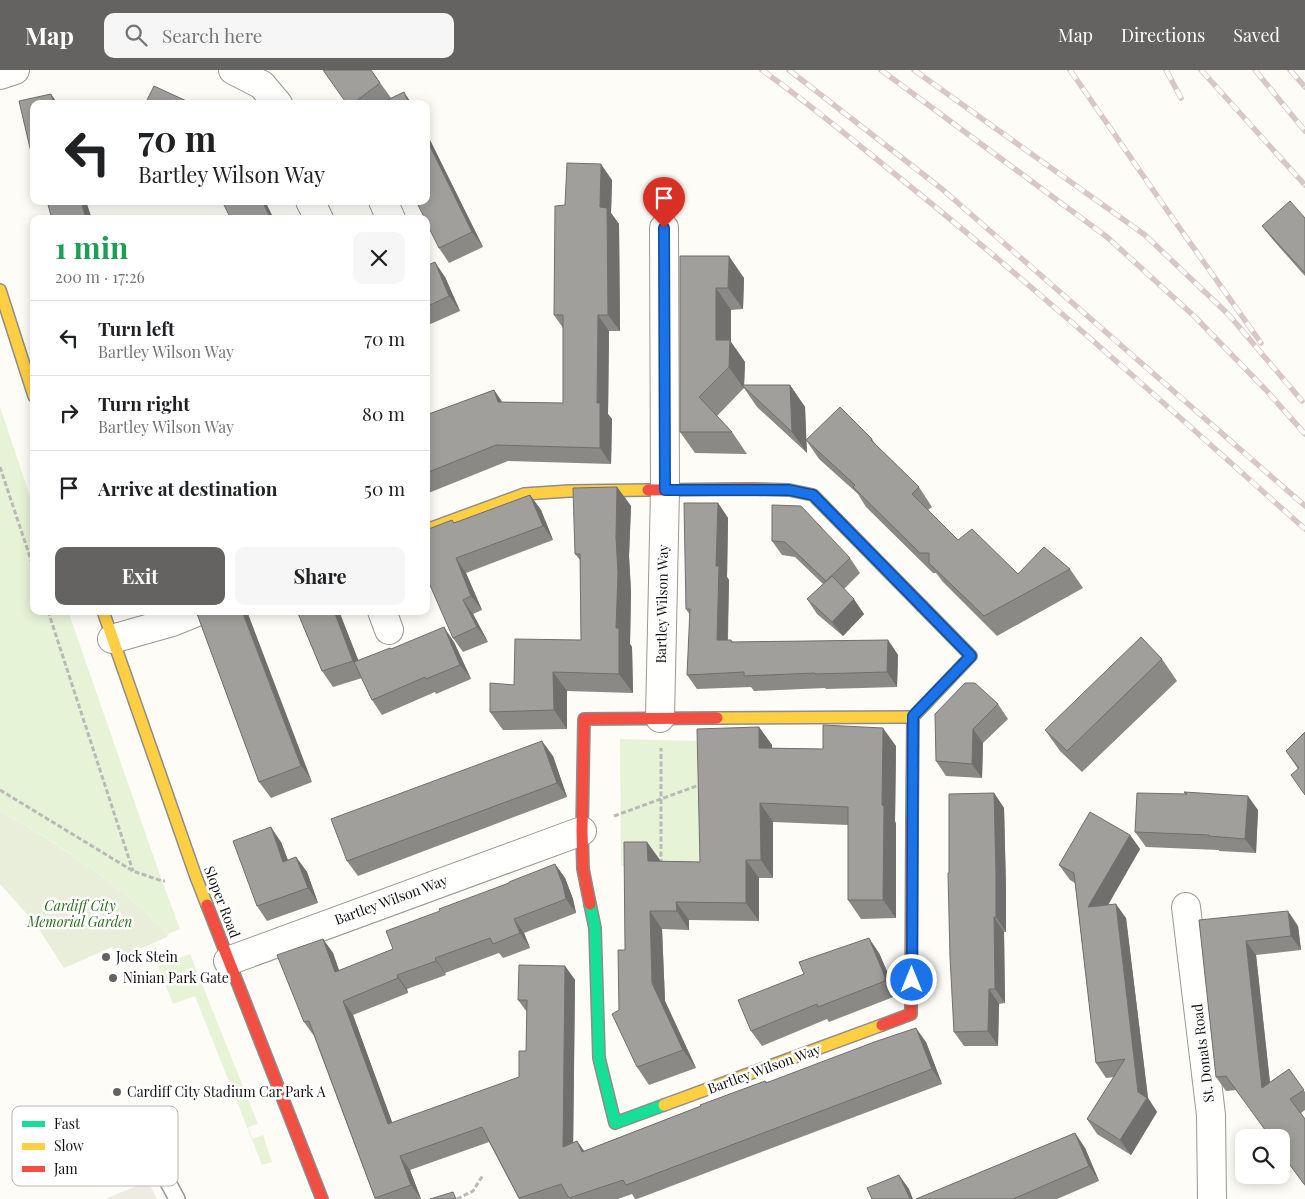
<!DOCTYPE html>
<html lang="en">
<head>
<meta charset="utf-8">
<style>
	:root { --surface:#fff; --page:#f6f6f6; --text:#202124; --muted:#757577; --line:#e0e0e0; --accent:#646362 }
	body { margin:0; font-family:"Playfair Display",serif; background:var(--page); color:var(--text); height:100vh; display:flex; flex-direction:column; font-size:19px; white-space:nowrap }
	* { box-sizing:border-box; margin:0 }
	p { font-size:16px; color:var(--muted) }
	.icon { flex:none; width:28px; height:28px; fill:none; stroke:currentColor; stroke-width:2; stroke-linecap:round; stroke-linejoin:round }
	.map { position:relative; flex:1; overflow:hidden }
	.panel { position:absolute; left:30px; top:145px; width:400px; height:400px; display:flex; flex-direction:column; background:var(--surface); border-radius:10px; box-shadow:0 2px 12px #0003 }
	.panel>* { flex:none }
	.guide { position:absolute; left:30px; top:30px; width:400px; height:105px; border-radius:10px; box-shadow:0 2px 12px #0003; background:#fff; color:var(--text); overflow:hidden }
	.fabs { position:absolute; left:1235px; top:1059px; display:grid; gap:10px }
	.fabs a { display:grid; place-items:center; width:55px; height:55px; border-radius:10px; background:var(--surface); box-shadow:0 2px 12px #0003; font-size:25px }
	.pin { position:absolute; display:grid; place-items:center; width:42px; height:42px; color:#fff; margin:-51px -21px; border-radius:50% 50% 50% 0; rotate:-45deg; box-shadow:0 0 5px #0007 }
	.pin .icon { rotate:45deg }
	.me { position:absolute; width:55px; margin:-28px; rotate:0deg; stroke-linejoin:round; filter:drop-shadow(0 0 4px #0008) }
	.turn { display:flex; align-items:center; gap:18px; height:105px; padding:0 25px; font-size:22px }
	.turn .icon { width:65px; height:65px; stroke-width:2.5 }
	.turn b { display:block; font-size:35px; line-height:42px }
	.round { display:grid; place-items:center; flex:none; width:52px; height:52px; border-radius:10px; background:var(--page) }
	.summary { display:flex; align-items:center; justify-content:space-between; height:85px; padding:0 25px }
	h1 { font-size:30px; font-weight:700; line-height:38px; color:#1e9e55 }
	.primary-button { display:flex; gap:10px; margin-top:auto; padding:10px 25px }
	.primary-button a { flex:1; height:58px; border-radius:10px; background:var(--accent); color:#fff; font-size:20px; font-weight:700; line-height:58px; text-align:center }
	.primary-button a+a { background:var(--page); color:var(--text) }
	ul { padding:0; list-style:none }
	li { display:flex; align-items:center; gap:15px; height:75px; padding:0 25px; border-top:1px solid var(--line) }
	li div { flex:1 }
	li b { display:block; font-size:19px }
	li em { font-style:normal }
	header { display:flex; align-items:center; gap:30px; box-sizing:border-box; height:70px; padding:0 25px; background:var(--accent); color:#fff }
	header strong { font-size:24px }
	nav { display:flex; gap:28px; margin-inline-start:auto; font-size:18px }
	.search { width:350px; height:45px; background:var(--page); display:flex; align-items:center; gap:12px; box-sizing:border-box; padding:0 18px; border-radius:10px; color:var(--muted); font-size:19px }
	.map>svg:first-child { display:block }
</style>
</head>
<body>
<header>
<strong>Map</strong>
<div class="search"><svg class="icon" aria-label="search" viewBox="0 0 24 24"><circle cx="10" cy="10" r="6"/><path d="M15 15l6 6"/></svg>Search here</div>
<nav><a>Map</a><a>Directions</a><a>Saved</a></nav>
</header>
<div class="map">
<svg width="1305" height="1129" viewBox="0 0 1305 1129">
	<rect width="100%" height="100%" fill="#fdfcf7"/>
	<path fill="#e7f3d7" d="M0 337 34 438V541H68L162 811 180 859 168 864C153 850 138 835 122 822 85 792 42 764 0 741Z
		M620 669 699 671 700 797 621 796Z
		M190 884 258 1054 248 1057 253 1069 263 1065 272 1092 262 1095 195 926 173 934 158 896Z"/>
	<path fill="#e9eedb" d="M0 741C41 764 85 792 122 822 138 835 153 850 168 864L167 867 118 889 112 877 64 898 35 853 0 814Z"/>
	<path fill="#edebe2" d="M148 1111 157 1129H105L141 1114Z"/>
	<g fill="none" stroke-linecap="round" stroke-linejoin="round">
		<defs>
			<path id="lane" d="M142 1064 177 1129"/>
			<path id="street" d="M233 0 262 15 278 34
				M0 5 15 0
				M310 131 319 149
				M383 131 391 149
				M382 541 389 560
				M112 569 172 552 199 541
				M660 648 665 420 664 158
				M1186 837 1211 1045 1212 1129
				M228 891 582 761"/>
			<path id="fast" d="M912 749 913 647 971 586 922 536
				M590 834 595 858 599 988 615 1053 664 1035"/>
			<path id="slow" d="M0 220 34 326
				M426 460 524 424 569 421 648 420
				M103 541 196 807 207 835
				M717 648 913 647
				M664 1035 882 955"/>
			<path id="jam" d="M648 420 749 419 789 420 813 425 922 536
				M590 834 583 799 582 761 584 649 717 648
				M207 835 322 1129
				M882 955 911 944 912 749"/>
		</defs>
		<use href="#lane" stroke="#979795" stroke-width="18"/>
		<use href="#street" stroke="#979795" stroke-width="30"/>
		<use href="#fast" stroke="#8e8d8b" stroke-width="14"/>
		<use href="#slow" stroke="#8e8d8b" stroke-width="14"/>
		<use href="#jam" stroke="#8e8d8b" stroke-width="14"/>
		<path stroke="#b9b9b8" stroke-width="3" stroke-dasharray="5 2.5" stroke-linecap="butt" d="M0 397 34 499
			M48 541 133 801
			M0 720 133 801 162 811H165
			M614 746 702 714
			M661 794V678
			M457 1129 473 1121 483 1105"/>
		<use href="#lane" stroke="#fffffe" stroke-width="15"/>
		<use href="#street" stroke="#fffffe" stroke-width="28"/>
		<use href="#fast" stroke="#16e098" stroke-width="11"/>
		<use href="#slow" stroke="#ffcf43" stroke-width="11"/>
		<use href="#jam" stroke="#f24e42" stroke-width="11"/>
		<defs>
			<path id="rail" d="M762 0C808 33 852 69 896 105 1037 218 1170 339 1305 459
				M789 0 942 119 1305 436
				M881 0 1107 167 1194 246 1265 319 1305 364
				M914 0 1145 165 1229 245 1302 331
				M1070 0 1169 143 1261 273
				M1166 0 1181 28
				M1201 0 1305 115
				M1255 0 1305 61
				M1290 0 1305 17"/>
		</defs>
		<use href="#rail" stroke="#d9c6c7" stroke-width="5.5"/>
		<use href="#rail" stroke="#fff" stroke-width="4" stroke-dasharray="11" stroke-linecap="butt"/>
	</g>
	<path fill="#8a8986" d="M371 0 391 28 412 34H347Z
		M426 62 483 177 449 193 439 178Z
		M612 110 611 143 619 154 620 261H609L608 344 612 349 611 394 508 391 426 424V345L494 320 502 332 563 333V258L554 245 565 135Z
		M1305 148V206L1273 170 1262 156Z
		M680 186 744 208 743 239 731 240V272L745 292 744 315H790L805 337 806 369H872L876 375 919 417 932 437 928 440 958 470 1018 504 1070 499 1083 518 997 566 943 512 936 503H933L866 437 858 424 819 389 806 370 807 383 757 337 744 318 717 346 732 362 747 384 695 383 680 362Z
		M426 196 445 207 460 241 426 256Z
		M617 417 631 436 629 486 631 522 630 574 632 577 633 623 567 621V659L503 660 490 642 514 615 581 570 580 490 575 484Z
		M530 425 541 440 553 470 466 503 482 540 473 544 488 572 463 582 453 568 454 453Z
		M718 433 728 448 727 507 729 510 728 570H731L733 572 888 570 898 585 897 617 826 619 825 618 754 621 751 617 697 619 687 605 690 545 686 539Z
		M772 435 850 488 860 503 844 519 864 544 843 566 817 544 807 529 823 514 795 487 782 485 772 471Z
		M196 541 312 712 271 728 259 712Z
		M297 541H339L358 591 391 579 454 572 471 609 436 624 435 622 382 645 372 630 362 608 333 617 322 601Z
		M1162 589 1177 611 1082 702 1060 681 1045 660Z
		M998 634 1008 649 983 673 982 708 946 706 936 691Z
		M759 657 772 675V678L823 679 896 676 895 751 896 754V848L861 849 848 830V755L773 752V808H759V851L689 850V860L662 859 665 931 696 998 649 1015 637 997 619 940 625 880 647 772 660 791 700 792Z
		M1305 662V725L1298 699 1286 681Z
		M553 686 567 727 358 806 347 791Z
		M1184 722 1258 740 1256 783 1219 781V780L1146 777 1135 762 1185 724Z
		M994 723 1004 738 1006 819V862H1004L1005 933 999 934 998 976H964L954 962 949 803Z
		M1130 765 1140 779 1108 834 1126 848 1148 1028 1157 1042 1131 1085 1097 1064 1087 1049 1114 1007 1106 1008 1096 993 1075 813 1070 810 1059 795Z
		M281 772 288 790 296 787 307 802 318 833 267 851 257 836Z
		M555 794 565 808 573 829 576 843 524 863 530 878 503 888 499 883 445 903 446 905 407 919 408 923 353 945 392 1053 519 1007 526 981 527 942 518 930 565 896 575 910 573 1073 577 1071 584 1081 765 1011 767 1012 926 972 942 1014 637 1129H635L632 1124 618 1129H519L489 1072 410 1100 421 1129H375L314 966 304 952 323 869 333 883 339 901 393 879 440 841Z
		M1199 850 1298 856 1301 880 1256 885 1270 1012 1289 999 1305 1022V1040L1301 1043 1305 1049V1116L1237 1020 1226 1021 1216 1007Z
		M879 883 896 922V926L829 952 827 949 762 976 751 961Z
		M1075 1063 1085 1078 1099 1111 1057 1129H916Z"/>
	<path fill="#716f6d" d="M404 22 412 34H409Z
		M51 24 58 34H54Z
		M426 62 483 177 472 162 426 68Z
		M601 94 612 110 611 143 619 154 620 261 608 245 600 137Z
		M81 131H86L92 149H86Z
		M262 131H265L274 149H271Z
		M729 186 744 208 743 239 728 218Z
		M435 192 445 207 460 241 449 226Z
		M716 218 731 240V272L745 292 744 317 742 315 744 319 729 297 716 270Z
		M598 245 609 261 608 344 612 349 611 394 600 378 597 333Z
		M790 315 805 337 807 383 792 362Z
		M494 320 505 336 498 332Z
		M617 417 631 436 629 486 631 522 630 574 632 577 633 623 619 604 616 558V467Z
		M530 425 541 440 553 470 543 456Z
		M718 433 728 448 727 507 729 510 727 585 717 570 716 496Z
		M456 488 466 503 482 540 471 526Z
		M854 529 864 544 843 566 832 552Z
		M463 530 473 544 488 572 477 557Z
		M242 541H247L312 712 301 696Z
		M334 541H339L365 607 353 591Z
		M444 557 454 572 471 609 460 595Z
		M888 570 898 585 897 617 887 602Z
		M553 602 567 621V659L554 640Z
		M759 657 772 675V696L759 678Z
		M883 658 896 676 895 751 896 754V848L883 830 882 735Z
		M973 659 983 673 982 708 972 694Z
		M542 671 553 686 567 727 557 713Z
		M994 723 1004 738 1006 819V862L996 847Z
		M1248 726 1258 740 1256 783 1245 769Z
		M760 733 773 752V808L761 790Z
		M271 757 281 772 294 807 283 792Z
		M1130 765 1140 779 1099 851 1088 837Z
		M647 772 660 790 661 809 648 791Z
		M296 787 307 802 318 833 308 818Z
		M746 790 759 808V851L746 833Z
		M555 794 565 808 573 829 576 843 566 829Z
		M676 832 689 850V860L677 841Z
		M1116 834 1126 848 1148 1028 1157 1042 1131 1085 1120 1070 1138 1022Z
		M650 841 662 859 665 931 696 998 683 980 652 913Z
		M1288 841 1298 856 1301 880 1291 866Z
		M994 847 1004 862 1005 933 995 919Z
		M514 849 524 863 530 878 520 863Z
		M869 868 879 883 896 922V926L885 911Z
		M323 869 333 883 345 917 335 902Z
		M1246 871 1256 885 1272 1032 1262 1018Z
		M435 888 445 903 446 905 436 891Z
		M565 896 575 910 573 1091 563 1077Z
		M397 905 407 919 408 923 398 908Z
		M989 919 999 934 998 976 988 961Z
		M343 931 353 945 398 1068 388 1054Z
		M916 958 926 972 942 1014 932 999Z
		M1075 1063 1085 1078 1099 1111 1089 1096Z
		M577 1071 587 1085 582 1082Z
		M400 1086 410 1100 421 1129 411 1115Z
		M899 1105 909 1119 913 1129H910Z"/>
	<path fill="#a19f9c" stroke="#716f6d" d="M323 0H371L380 13 352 34H347Z
		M154 16 193 34H145Z
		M404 22 409 34H379Z
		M51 24 54 34H34V95L19 31Z
		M426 68 472 162 439 178 426 152V149H425L416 131H426Z
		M567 93 601 94 600 137 607 138 608 245H598L597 333H600V378L496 375 426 403V345L494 320 498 332 563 333V245H554L555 136 565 135Z
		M47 131H81L86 149H52Z
		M222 131H262L271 149H231Z
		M1290 131 1305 148V203L1262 156Z
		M680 186H729L728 218H716V270H730L729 297 699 327 732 362H680Z
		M435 192 449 226 426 237V196Z
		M742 315H790L792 362Z
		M840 337 872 369 871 370 919 417 912 424 958 470 972 459 1018 504 1044 477 1070 499 984 546 929 493V483H920L853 417 855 415 806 370Z
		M617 417 616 467 618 503 616 558H619V604L553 602 554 640 490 642V613L514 615 515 569 581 570 580 484H575L573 418Z
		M530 425 543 456 456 488 471 526 463 530 477 557 453 568 426 506V460L452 450 454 453Z
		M684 433H718L716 496H719L717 570H731V572L888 570 887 602 815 604V603L744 606V602L687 605 690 539H686Z
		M772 435 801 436 850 488 826 511 785 472 772 471Z
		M832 506 854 529 832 552 807 529Z
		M196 541H242L301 696 259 712Z
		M297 541H334L353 591 322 601Z
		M444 557 460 595 426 609 425 607 372 630 354 592 390 578 391 579Z
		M1141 567 1162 589 1067 681 1045 660Z
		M965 613H975L998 634 973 659 972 694 936 691 935 644Z
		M823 655 883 658 882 735 884 736 883 830H848V737L760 733 761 790H746V833L676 832 677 841H650L652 913 683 980 637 997 612 944 619 940 618 880H625L624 772H647L648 791 700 792 697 659 759 657V678L823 679Z
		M1305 662V725L1291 705 1299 698 1286 681Z
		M542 671 557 713 347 791 331 749Z
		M1184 722 1248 726 1245 769 1209 766V765L1135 762 1137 723 1187 724Z
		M994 723 996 804V847H994L995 919H989L988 961 954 962 950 887 948 803H949V724Z
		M1090 742 1130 765 1088 837 1116 834 1138 1022 1147 1028 1120 1070 1087 1049 1125 989 1096 993 1074 803 1059 795Z
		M271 757 283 792 296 787 308 818 257 836 233 771Z
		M555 794 563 815 566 829 514 849 520 863 493 874 490 868 435 888 436 891 397 905 398 908 343 931 388 1054 519 1007V981H526L527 930H518L519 895 565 896 563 1077 577 1071 582 1082 701 1036 700 1035 765 1011 766 1013 877 971 916 958 932 999 626 1115 623 1110 569 1128 561 1114 519 1128 482 1057 400 1086 411 1115 375 1128 309 951 304 952 277 885 323 869 335 902 393 879 386 861 440 841 439 839 509 813V812Z
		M1288 841 1291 866 1246 871 1262 1018 1289 999 1304 1020 1290 1029 1305 1049V1114H1304L1281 1083V1068H1271L1226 1006 1216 1007 1199 850Z
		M869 868 885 907V911L818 937 817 934 751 961 738 930 804 904 799 892Z
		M1075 1063 1089 1096 1013 1129H916Z
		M899 1105 910 1129H872L867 1118Z
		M453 1122 456 1129H430Z"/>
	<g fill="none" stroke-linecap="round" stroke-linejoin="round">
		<defs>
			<path id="route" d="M664 158 665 420H789L813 425 971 586 913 646 912 910"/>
		</defs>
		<use href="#route" stroke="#114b97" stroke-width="12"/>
		<use href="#route" stroke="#1a73e8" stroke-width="9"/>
	</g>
	<g fill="#646362" stroke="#fff" stroke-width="2">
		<circle cx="106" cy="887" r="5"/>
		<circle cx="113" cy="908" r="5"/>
		<circle cx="117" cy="1022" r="5"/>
	</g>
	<g text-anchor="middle" stroke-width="5" stroke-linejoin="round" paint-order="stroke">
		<g font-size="14" fill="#111" stroke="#fff">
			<text transform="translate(662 534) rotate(-89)" y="5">Bartley Wilson Way</text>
			<text transform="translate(391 830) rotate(-20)" y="5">Bartley Wilson Way</text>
			<text transform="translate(222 832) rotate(69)" y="5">Sloper Road</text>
			<text transform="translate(1203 983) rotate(-97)" y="5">St. Donats Road</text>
			<text transform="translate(764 999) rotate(-20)" y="5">Bartley Wilson Way</text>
		</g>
		<g font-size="14" font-style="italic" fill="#2f6b1f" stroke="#fff">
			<text x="80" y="841">Cardiff City<tspan x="80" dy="16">Memorial Garden</tspan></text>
		</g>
		<g font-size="14" fill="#111" stroke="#fff" text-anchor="start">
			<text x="116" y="892">Jock Stein</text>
			<text x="123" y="913">Ninian Park Gate</text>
			<text x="127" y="1027">Cardiff City Stadium Car Park A</text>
		</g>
	</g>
	<rect x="12" y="1036" width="166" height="80" rx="8" fill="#fff" stroke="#b8b8b8" stroke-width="1"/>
	<rect x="22" y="1051" width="23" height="6" fill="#16e098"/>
	<rect x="22" y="1073" width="23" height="7" fill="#ffcf43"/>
	<rect x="22" y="1096" width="23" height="6" fill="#f24e42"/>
	<g font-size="14" fill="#111">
		<text x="54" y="1059">Fast</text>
		<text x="54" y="1081">Slow</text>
		<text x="54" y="1104">Jam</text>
	</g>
</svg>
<div class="fabs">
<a><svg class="icon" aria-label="search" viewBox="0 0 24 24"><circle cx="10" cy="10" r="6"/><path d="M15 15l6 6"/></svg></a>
</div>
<div class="pin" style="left:664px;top:158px;background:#d93025"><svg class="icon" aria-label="arrive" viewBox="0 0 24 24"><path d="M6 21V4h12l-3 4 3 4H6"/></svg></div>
<svg class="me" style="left:912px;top:910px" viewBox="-20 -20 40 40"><circle r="17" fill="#1a73e8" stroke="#fff" stroke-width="3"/><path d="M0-11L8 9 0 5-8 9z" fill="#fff"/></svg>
<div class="guide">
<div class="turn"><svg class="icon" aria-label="left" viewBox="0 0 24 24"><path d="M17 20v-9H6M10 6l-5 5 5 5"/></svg><div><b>70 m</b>Bartley Wilson Way</div></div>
</div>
<section class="panel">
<div class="summary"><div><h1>1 min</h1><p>200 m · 17:26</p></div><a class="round"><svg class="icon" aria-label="close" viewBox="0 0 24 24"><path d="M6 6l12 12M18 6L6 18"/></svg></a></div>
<ul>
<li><svg class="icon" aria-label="left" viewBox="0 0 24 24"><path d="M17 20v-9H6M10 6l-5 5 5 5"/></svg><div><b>Turn left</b><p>Bartley Wilson Way</p></div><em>70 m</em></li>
<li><svg class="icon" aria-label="right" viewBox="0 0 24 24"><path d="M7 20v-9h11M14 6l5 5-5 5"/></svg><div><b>Turn right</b><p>Bartley Wilson Way</p></div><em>80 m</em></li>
<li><svg class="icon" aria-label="arrive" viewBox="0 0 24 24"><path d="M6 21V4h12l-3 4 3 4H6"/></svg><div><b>Arrive at destination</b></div><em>50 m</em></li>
</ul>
<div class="primary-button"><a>Exit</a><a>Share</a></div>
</section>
</div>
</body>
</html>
